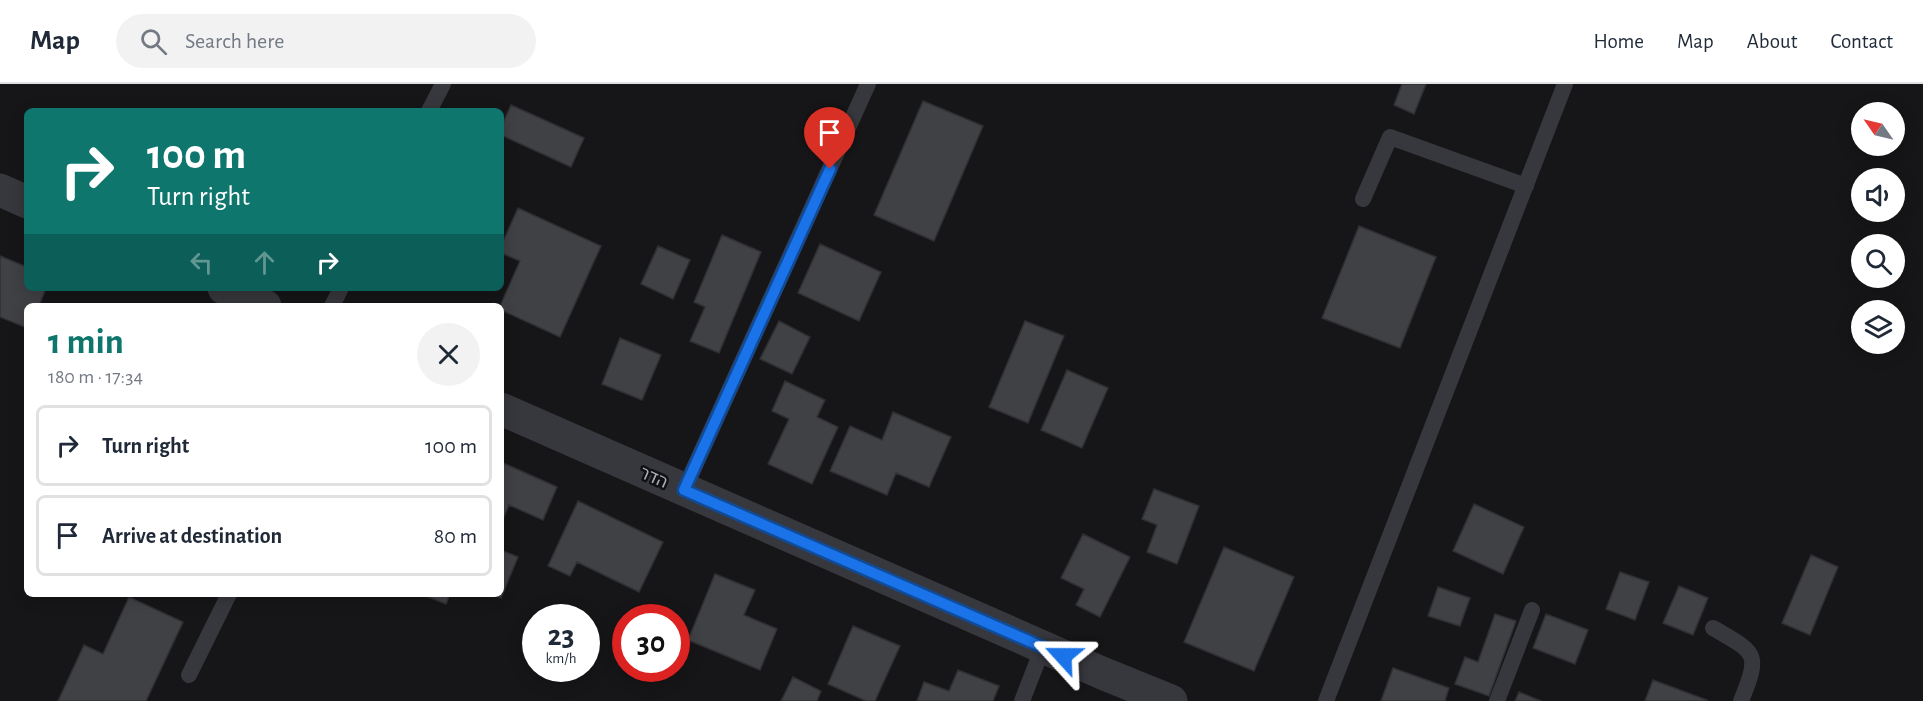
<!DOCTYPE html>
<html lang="en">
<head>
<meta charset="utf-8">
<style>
	:root { --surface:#fff; --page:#f2f2f3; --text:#1f2937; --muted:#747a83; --line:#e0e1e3; --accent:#0f766e }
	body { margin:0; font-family:"Alegreya Sans",Heebo,sans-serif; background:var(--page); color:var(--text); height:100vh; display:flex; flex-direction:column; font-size:22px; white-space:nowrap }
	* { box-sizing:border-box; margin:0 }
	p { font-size:20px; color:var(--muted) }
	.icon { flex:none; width:33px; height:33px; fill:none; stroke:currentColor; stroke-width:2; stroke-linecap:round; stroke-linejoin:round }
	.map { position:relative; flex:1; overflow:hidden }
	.panel { position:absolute; left:24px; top:219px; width:480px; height:294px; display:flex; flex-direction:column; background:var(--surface); border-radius:9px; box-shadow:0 3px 15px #0003 }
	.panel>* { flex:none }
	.hud { position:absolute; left:24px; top:24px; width:480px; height:183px; border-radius:9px; box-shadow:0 3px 15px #0003; background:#0f766e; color:#fff; overflow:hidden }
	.needle { width:39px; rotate:304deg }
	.fabs { position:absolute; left:1851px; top:18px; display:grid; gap:12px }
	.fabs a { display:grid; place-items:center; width:54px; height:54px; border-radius:50%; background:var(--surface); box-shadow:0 3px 15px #0003; font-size:30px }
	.speed { position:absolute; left:522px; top:520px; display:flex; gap:12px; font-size:30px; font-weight:700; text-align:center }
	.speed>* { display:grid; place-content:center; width:78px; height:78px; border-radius:50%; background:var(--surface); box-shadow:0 3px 15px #0003; line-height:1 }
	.speed small { font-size:15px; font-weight:400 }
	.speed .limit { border:9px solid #d22; background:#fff; color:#111 }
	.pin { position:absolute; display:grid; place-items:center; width:51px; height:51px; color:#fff; margin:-62px -26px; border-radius:50% 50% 50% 0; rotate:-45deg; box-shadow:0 0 6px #0007 }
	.pin .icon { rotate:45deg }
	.me { position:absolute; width:66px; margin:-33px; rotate:294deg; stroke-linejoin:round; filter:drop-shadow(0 0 4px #0008) }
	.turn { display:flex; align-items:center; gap:21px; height:126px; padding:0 24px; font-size:27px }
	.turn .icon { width:78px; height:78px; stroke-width:2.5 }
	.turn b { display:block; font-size:42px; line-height:51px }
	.lanes { display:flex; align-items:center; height:57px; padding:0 24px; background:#0003; justify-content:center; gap:30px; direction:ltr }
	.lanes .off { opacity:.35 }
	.round { display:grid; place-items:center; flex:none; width:63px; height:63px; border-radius:32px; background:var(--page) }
	.overview { display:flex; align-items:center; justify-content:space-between; height:102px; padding:0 24px }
	h1 { font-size:36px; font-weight:700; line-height:45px; color:var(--accent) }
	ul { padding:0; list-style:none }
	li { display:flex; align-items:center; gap:18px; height:81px; margin:0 12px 9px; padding:0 12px; border:3px solid var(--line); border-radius:9px }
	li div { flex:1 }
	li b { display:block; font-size:22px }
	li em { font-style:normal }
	header { display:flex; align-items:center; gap:36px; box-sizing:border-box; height:84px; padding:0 30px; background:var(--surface); border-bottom:2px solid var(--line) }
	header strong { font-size:28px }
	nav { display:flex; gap:33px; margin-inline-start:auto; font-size:21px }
	.search { width:420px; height:54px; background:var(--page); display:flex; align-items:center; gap:15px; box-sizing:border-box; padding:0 21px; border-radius:33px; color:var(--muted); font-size:22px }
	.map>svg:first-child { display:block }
</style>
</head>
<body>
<header>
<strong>Map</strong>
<div class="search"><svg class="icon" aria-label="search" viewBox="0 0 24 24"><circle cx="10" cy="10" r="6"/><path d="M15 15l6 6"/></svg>Search here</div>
<nav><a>Home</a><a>Map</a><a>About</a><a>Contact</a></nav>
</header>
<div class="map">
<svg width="1923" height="617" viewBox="0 0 1923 617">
	<rect width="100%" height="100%" fill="#161618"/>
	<path fill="#404145" stroke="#303034" stroke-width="1.5" d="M1402 0H1426L1414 30 1394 21Z
		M923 17 983 42 934 157 874 131Z
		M511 21 584 54 571 83 501 51V43Z
		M518 124 601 162 560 253 501 226 500 222 520 177 501 169V162Z
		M1359 142 1436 173 1400 264 1322 234Z
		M722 151 761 168 719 269 690 257 705 223 694 218Z
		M820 160 881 188 859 237 798 209Z
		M658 162 690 176 673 215 641 200Z
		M0 172 27 183V204H46L39 222H27V244L0 233Z
		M779 237 810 253 792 290 760 275Z
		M1025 237 1064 252 1028 339 989 323Z
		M620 254 661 271 642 316 602 300Z
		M1067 286 1108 304 1082 364 1041 346Z
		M785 297 825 316 817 333 838 343 812 400 768 380 789 335 772 327Z
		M893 328 951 353 929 403 896 389 887 411 830 387 850 342 882 356Z
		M501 378 557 403 543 436 509 421 501 440Z
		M1154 405 1199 422 1177 480 1147 468 1157 441 1142 435Z
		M578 417 663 458 639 508 577 478 570 492 548 482Z
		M1474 420 1524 443 1503 490 1453 467Z
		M1083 450 1130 473 1100 533 1076 521 1084 505 1061 494Z
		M1224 463 1294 493 1254 587 1184 558Z
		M501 466 518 473 501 514 492 510H501Z
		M1811 471 1838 483 1810 551 1782 539Z
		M1620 488 1649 498 1635 536 1606 525Z
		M715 490 755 506 744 531 777 545 760 586 688 556Z
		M1679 502 1708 514 1693 551 1663 539Z
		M1438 503 1470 514 1460 542 1428 532Z
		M421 510H450L446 520Z
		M129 513 183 538 146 617H58L84 561 103 570Z
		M1495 530 1516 537 1489 612 1455 600 1465 573 1478 578Z
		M1546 530 1588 546 1575 580 1533 564Z
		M853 542 900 562 875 617H866L828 600Z
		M1393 584 1449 604 1445 617H1381Z
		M958 586 999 602 993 617H917L924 598 949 607Z
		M793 593 821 607 817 617H781Z
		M1653 596 1707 616 1706 617H1645Z
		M1519 608 1541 617H1515Z"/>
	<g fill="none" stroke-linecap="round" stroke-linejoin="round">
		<path stroke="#37383d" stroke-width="16" d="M429 27 443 0
			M1363 115 1390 53 1526 102
			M332 222 341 204
			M684 406 868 0
			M1713 544C1756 569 1761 568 1741 617
			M189 591 229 510
			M1022 617 1043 563
			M1326 617 1565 0
			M1497 617 1532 526"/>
		<path stroke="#37383d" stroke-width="33" d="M0 106 27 118
			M224 204 265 222
			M501 325 1102 589 1171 617"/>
	</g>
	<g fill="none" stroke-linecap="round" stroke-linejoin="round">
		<defs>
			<path id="route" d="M830 85 684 406 1063 572"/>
		</defs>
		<use href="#route" stroke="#114b97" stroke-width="15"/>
		<use href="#route" stroke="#1a73e8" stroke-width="10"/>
	</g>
	<g text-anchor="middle" stroke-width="5" stroke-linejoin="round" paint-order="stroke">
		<g font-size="18" fill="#a8adb8" stroke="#111113">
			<text transform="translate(654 393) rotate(24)" y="6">הדר</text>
		</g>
	</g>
</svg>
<div class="fabs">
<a><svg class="needle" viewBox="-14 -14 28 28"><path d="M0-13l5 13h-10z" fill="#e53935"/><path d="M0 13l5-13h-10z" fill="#747a83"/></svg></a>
<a><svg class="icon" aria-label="sound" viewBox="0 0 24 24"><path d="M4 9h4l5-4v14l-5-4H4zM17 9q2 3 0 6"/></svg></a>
<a><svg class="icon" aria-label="search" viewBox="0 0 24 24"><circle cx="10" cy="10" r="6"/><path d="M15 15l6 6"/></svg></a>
<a><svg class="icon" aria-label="layers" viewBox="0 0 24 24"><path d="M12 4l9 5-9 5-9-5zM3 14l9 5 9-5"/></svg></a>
</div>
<div class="speed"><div>23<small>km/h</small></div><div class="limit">30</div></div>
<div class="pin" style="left:830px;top:85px;background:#d93025"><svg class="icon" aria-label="arrive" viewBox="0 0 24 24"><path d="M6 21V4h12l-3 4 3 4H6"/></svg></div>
<svg class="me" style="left:1063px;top:572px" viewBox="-20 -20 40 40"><path d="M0-17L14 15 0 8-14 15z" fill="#1a73e8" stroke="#fff" stroke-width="4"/></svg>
<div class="hud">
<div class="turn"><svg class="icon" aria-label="right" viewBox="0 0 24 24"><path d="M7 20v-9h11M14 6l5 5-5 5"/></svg><div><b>100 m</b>Turn right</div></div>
<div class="lanes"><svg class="icon off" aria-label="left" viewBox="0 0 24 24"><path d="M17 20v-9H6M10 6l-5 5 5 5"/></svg><svg class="icon off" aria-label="ahead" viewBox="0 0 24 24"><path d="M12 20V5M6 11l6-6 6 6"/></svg><svg class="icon" aria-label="right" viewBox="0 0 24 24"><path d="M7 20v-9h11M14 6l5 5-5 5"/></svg></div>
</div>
<section class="panel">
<div class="overview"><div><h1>1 min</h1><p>180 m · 17:34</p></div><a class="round"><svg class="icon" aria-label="close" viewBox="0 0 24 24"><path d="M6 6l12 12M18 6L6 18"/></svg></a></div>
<ul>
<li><svg class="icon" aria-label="right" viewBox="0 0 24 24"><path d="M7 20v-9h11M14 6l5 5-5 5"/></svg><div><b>Turn right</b></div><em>100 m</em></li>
<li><svg class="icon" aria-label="arrive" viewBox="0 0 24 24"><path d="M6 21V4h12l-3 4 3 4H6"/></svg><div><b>Arrive at destination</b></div><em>80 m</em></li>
</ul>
</section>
</div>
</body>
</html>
